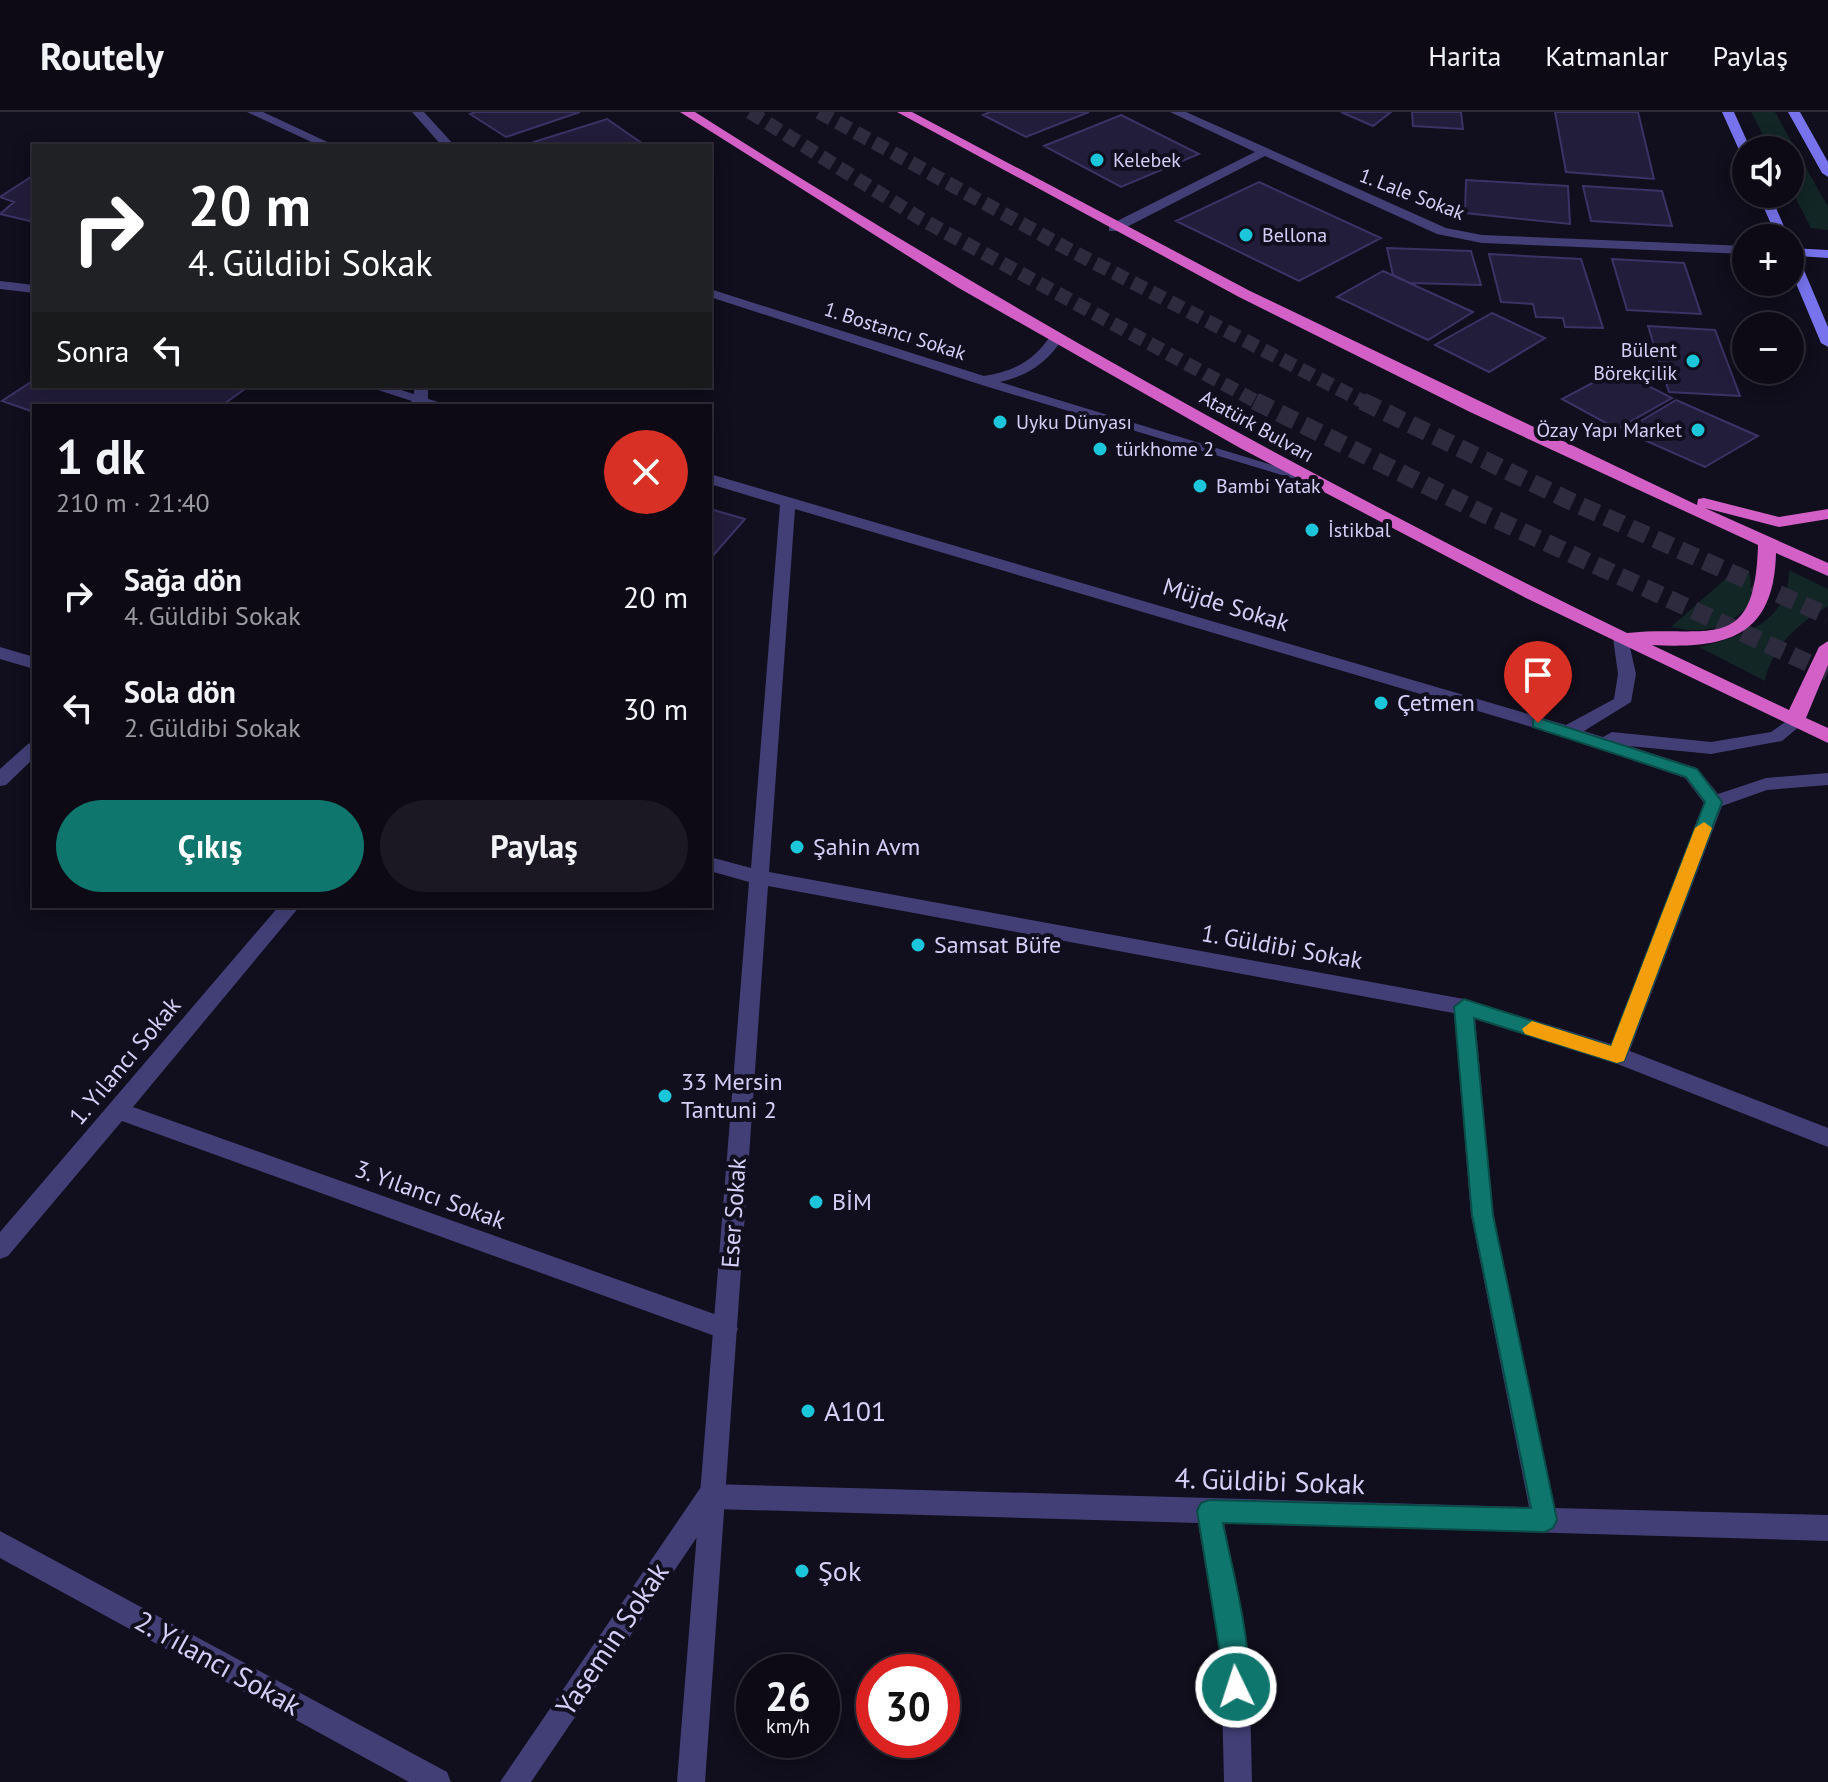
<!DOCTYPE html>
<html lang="tr">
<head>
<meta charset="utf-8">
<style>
	:root { --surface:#0d0a16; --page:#1b1823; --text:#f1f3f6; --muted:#9a9aa1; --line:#2d2b35; --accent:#0f766e }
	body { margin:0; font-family:"PT Sans",sans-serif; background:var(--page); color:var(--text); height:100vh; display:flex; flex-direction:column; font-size:30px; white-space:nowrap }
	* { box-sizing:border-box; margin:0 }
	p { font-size:26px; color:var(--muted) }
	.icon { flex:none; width:44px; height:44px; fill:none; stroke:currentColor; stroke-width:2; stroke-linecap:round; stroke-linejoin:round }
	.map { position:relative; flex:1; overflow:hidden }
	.details { position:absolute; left:32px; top:292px; width:680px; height:504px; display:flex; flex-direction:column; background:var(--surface); border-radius:0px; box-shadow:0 4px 20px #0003,0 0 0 2px var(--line) }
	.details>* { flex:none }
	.top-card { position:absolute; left:32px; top:32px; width:680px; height:244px; border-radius:0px; box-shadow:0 4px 20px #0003,0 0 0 2px var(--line); background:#202124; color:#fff; overflow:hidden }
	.fabs { position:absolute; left:1732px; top:24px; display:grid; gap:16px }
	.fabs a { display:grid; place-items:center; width:72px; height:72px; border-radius:50%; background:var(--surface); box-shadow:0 4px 20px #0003,0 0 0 2px var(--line); font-size:40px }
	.speed { position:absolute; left:736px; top:1542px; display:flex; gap:16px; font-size:40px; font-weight:700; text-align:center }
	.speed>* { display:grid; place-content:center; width:104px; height:104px; border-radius:50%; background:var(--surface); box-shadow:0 4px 20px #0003,0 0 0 2px var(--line); line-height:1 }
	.speed small { font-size:20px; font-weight:400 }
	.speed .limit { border:12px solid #d22; background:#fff; color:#111 }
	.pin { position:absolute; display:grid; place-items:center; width:68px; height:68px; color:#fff; margin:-82px -34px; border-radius:50% 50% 50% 0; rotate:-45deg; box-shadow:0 0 8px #0007 }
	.pin .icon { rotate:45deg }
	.me { position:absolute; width:88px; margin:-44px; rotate:356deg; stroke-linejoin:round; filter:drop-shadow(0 0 6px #0008) }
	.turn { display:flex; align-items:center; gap:28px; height:168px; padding:0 24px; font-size:36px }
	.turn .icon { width:104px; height:104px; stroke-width:2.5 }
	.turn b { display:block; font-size:56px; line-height:68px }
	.then { display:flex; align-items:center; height:76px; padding:0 24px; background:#0003; gap:16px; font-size:30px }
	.round { display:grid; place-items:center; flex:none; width:84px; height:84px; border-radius:42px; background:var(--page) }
	.head { display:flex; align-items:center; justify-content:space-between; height:136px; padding:0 24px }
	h1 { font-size:48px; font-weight:700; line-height:60px }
	.cta { display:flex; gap:16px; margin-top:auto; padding:16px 24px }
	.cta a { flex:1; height:92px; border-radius:48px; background:var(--accent); color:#fff; font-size:32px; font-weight:700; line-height:92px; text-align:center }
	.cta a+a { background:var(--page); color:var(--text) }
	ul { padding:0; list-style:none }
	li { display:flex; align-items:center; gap:24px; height:112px; padding:0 24px }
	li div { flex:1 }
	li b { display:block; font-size:30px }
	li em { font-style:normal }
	header { display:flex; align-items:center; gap:48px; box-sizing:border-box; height:112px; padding:0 40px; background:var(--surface); border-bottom:2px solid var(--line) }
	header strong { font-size:38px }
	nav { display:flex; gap:44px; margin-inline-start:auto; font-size:28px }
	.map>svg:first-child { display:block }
</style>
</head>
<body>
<header>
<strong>Routely</strong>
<nav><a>Harita</a><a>Katmanlar</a><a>Paylaş</a></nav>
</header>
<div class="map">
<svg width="1828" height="1670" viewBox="0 0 1828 1670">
	<rect width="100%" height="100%" fill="#110e1d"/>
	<path fill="#122626" d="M1751 0H1775L1828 95V118L1811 116 1790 75V38H1771Z
		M1740 454 1750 462 1752 490C1730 516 1704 523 1671 515Z
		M1789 458 1828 477V494C1798 512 1772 534 1765 569L1699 535C1742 524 1789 511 1789 458Z"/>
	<path fill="#231d3c" stroke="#3c3265" stroke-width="2" d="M475 0H580L506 25 470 2Z
		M990 0H1089L1026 25 983 3Z
		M1341 0H1391L1373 14Z
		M1412 0H1461L1463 17 1413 14Z
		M1555 0H1638L1654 67 1566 60Z
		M1121 3 1199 42 1121 75 1044 34Z
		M607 7 646 34H539L534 30Z
		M34 63V110L0 102 14 90 0 85Z
		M1466 68 1568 74 1570 112 1465 101Z
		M1259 70 1381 126 1299 169 1176 109Z
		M1583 74 1662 79 1672 114 1591 109Z
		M1387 136 1471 139 1481 173 1410 171 1393 163Z
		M1489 142 1581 147 1603 216 1565 215 1563 206 1536 205 1533 192 1501 190Z
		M1612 147 1684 151 1701 202 1627 198Z
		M1383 159 1473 200 1428 228 1337 185Z
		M1492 201 1545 226 1489 260 1435 233Z
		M1648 214 1715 218 1740 284 1669 280Z
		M1617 258 1672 286 1617 317 1562 287Z
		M34 268V274H249L221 294H34V300L2 289Z
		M1676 288 1758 324 1705 355 1624 319Z
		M710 397 745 407 710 447Z"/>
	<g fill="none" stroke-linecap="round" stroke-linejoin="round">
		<path stroke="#2e2b3e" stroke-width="14" stroke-dasharray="14 7" stroke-linecap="butt" d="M750 0 921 107 1259 291
			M819 0 1066 136 1366 291"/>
		<path stroke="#2e2b3e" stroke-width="18" stroke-dasharray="18 9" stroke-linecap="butt" d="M1255 289 1482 401 1828 560
			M1362 289 1570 389 1828 504"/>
		<path fill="#423f76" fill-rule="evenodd" d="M247 0H263L336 34H320Z
			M412 0H424L455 34H442Z
			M1170 0H1186L1446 116 1482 123 1746 134V142L1482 131 1437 122 1265 44 1119 119H1109V113L1255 40Z
			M710 177 984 264C1014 259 1034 249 1051 223H1061L1063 226C1047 251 1029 263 1000 270L1308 364 1300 369 1295 367 985 274 710 185Z
			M414 274H428V288L423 294H407L414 287Z
			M34 630V646L6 673 0 674V657L28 632Z
			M279 794H300L133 995 734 1209 738 1217 734 1225 726 1228 122 1009 8 1144 0 1147V1120Z
			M1464 887 1471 889 1474 895 1493 1103 1555 1396 1828 1403V1429L1224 1411 1249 1543 1252 1670H1224L1221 1543 1198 1411 716 1397 531 1670H500L701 1375 710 1372 1529 1395 1471 1103 1454 895 1457 889Z
			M1617 934 1828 1016V1035L1610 949 1606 943 1610 937Z
			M0 1419 447 1660 451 1670H409L0 1446Z"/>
		<path fill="#423f76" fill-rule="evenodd" d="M0 169 34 173V181L0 177Z
			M366 274H389L450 294H427Z
			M710 362 1566 613 1614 587 1618 562 1613 526 1621 521 1627 522 1636 562 1631 590 1584 619 1603 625 1612 620 1711 630 1771 620 1795 603 1801 605 1804 609 1801 613 1782 629 1711 642 1629 634 1697 656 1718 682 1766 666 1828 661V673L1767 678 1722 694 1628 943 1624 949 1617 952 1464 903 768 774 705 1670H677L749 770 710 759V745L751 756 780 393 710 372ZM795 397 1562 624 1685 666 1704 691 1611 932 1464 887 769 760Z
			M0 535 34 545V557L0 547Z"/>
		<path fill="#7773ed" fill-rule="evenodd" d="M1722 0H1734L1751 38H1746V44L1740 40Z
			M1788 0H1800L1828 50V65L1822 61Z
			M1758 82H1770L1789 126H1777Z
			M1790 136 1828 138V146L1798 144 1828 215V235L1821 231 1790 157Z"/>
		<path fill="#d260c6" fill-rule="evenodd" d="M680 0H695C996 191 1306 365 1627 521 1707 512 1755 546 1758 433L1470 300 1239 185 897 0H912L1250 179 1697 393 1698 387 1704 386 1779 405 1828 397V407L1779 415 1705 396 1828 451V464L1776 441C1774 525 1727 537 1652 533L1789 598 1819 535 1828 529V553L1806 606 1828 616V631L1528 487 1240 336 957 175Z"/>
	</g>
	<path fill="#0f766e" stroke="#0a4d48" stroke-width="2" d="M1538 606 1697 657 1722 690 1624 949 1617 951 1474 906 1493 1103 1557 1408 1553 1416 1545 1420 1223 1411C1230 1448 1258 1552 1245 1583L1236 1587 1227 1583 1197 1399 1201 1391 1209 1388 1531 1396 1472 1103 1454 895 1464 887 1611 934 1705 690 1686 665 1533 615V607Z"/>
	<path fill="#f59e0b" d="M1704 710 1712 716 1624 949 1617 951 1525 922 1522 917 1532 909 1611 934 1695 716Z"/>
	<g fill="#1cc6da" stroke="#110e1d" stroke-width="3">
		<circle cx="1097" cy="48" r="8"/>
		<circle cx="1246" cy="123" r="8"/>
		<circle cx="1693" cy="249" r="8"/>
		<circle cx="1000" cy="310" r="8"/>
		<circle cx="1698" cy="318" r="8"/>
		<circle cx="1100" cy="337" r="8"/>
		<circle cx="1200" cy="374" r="8"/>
		<circle cx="1312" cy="418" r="8"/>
		<circle cx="1381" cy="591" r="8"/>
		<circle cx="797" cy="735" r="8"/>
		<circle cx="918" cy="833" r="8"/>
		<circle cx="665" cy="984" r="8"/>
		<circle cx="816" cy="1090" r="8"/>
		<circle cx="808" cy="1299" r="8"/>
		<circle cx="802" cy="1459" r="8"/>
	</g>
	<g text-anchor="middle" stroke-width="8" stroke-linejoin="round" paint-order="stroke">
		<g font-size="20" fill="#d5d0f9" stroke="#110e1d" text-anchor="start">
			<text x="1113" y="55">Kelebek</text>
			<text x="1262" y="130">Bellona</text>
			<text x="1677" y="245" text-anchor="end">Bülent<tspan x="1677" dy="23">Börekçilik</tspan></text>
			<text x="1016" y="317">Uyku Dünyası</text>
			<text x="1682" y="325" text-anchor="end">Özay Yapı Market</text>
			<text x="1116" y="344">türkhome 2</text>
			<text x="1216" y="381">Bambi Yatak</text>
			<text x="1328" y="425">İstikbal</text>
		</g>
		<g font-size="20" fill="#d5d0f9" stroke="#110e1d">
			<text transform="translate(1412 82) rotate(21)" y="7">1. Lale Sokak</text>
			<text transform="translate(895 219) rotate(18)" y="7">1. Bostancı Sokak</text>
			<text transform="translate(1257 314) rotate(29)" y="7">Atatürk Bulvarı</text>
		</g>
		<g font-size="24" fill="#d5d0f9" stroke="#110e1d">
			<text transform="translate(1226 493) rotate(17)" y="8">Müjde Sokak</text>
			<text transform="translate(1282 835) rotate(10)" y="8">1. Güldibi Sokak</text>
			<text transform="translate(125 949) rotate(-50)" y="8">1. Yılancı Sokak</text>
			<text transform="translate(430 1083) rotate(20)" y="8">3. Yılancı Sokak</text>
			<text transform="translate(734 1101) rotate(-86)" y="8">Eser Sokak</text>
		</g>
		<g font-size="24" fill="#d5d0f9" stroke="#110e1d" text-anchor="start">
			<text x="1397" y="599">Çetmen</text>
			<text x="813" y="743">Şahin Avm</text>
			<text x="934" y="841">Samsat Büfe</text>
			<text x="681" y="978">33 Mersin<tspan x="681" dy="28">Tantuni 2</tspan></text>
			<text x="832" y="1098">BİM</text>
		</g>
		<g font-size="28" fill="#d5d0f9" stroke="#110e1d" text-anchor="start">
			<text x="824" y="1309">A101</text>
			<text x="818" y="1469">Şok</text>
		</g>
		<g font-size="28" fill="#d5d0f9" stroke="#110e1d">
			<text transform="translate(1270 1369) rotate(2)" y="10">4. Güldibi Sokak</text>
			<text transform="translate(612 1527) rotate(-56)" y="10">Yasemin Sokak</text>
			<text transform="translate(218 1551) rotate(29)" y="10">2. Yılancı Sokak</text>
		</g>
	</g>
</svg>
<div class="fabs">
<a><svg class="icon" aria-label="sound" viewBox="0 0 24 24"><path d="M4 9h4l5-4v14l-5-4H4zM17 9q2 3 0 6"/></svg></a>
<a>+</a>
<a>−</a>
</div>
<div class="speed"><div>26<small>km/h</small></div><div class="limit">30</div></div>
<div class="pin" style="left:1538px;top:611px;background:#d93025"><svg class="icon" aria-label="arrive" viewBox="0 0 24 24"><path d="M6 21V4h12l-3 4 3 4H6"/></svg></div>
<svg class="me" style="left:1236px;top:1575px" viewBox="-20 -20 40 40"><circle r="17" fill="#0f766e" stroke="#fff" stroke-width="3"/><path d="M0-11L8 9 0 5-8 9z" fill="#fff"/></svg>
<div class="top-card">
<div class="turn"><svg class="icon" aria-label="right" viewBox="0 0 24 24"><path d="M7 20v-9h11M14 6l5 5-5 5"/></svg><div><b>20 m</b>4. Güldibi Sokak</div></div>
<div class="then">Sonra<svg class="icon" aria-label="left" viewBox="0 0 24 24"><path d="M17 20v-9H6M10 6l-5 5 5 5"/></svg></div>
</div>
<section class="details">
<div class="head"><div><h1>1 dk</h1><p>210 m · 21:40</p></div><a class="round" style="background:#d93025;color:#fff"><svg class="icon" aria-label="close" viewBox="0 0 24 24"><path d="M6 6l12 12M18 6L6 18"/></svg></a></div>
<ul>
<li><svg class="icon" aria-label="right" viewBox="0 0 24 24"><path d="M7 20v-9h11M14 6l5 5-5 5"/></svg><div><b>Sağa dön</b><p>4. Güldibi Sokak</p></div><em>20 m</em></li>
<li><svg class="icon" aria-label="left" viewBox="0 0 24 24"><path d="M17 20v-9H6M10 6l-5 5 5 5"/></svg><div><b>Sola dön</b><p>2. Güldibi Sokak</p></div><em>30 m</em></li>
</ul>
<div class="cta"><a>Çıkış</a><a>Paylaş</a></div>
</section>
</div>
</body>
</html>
